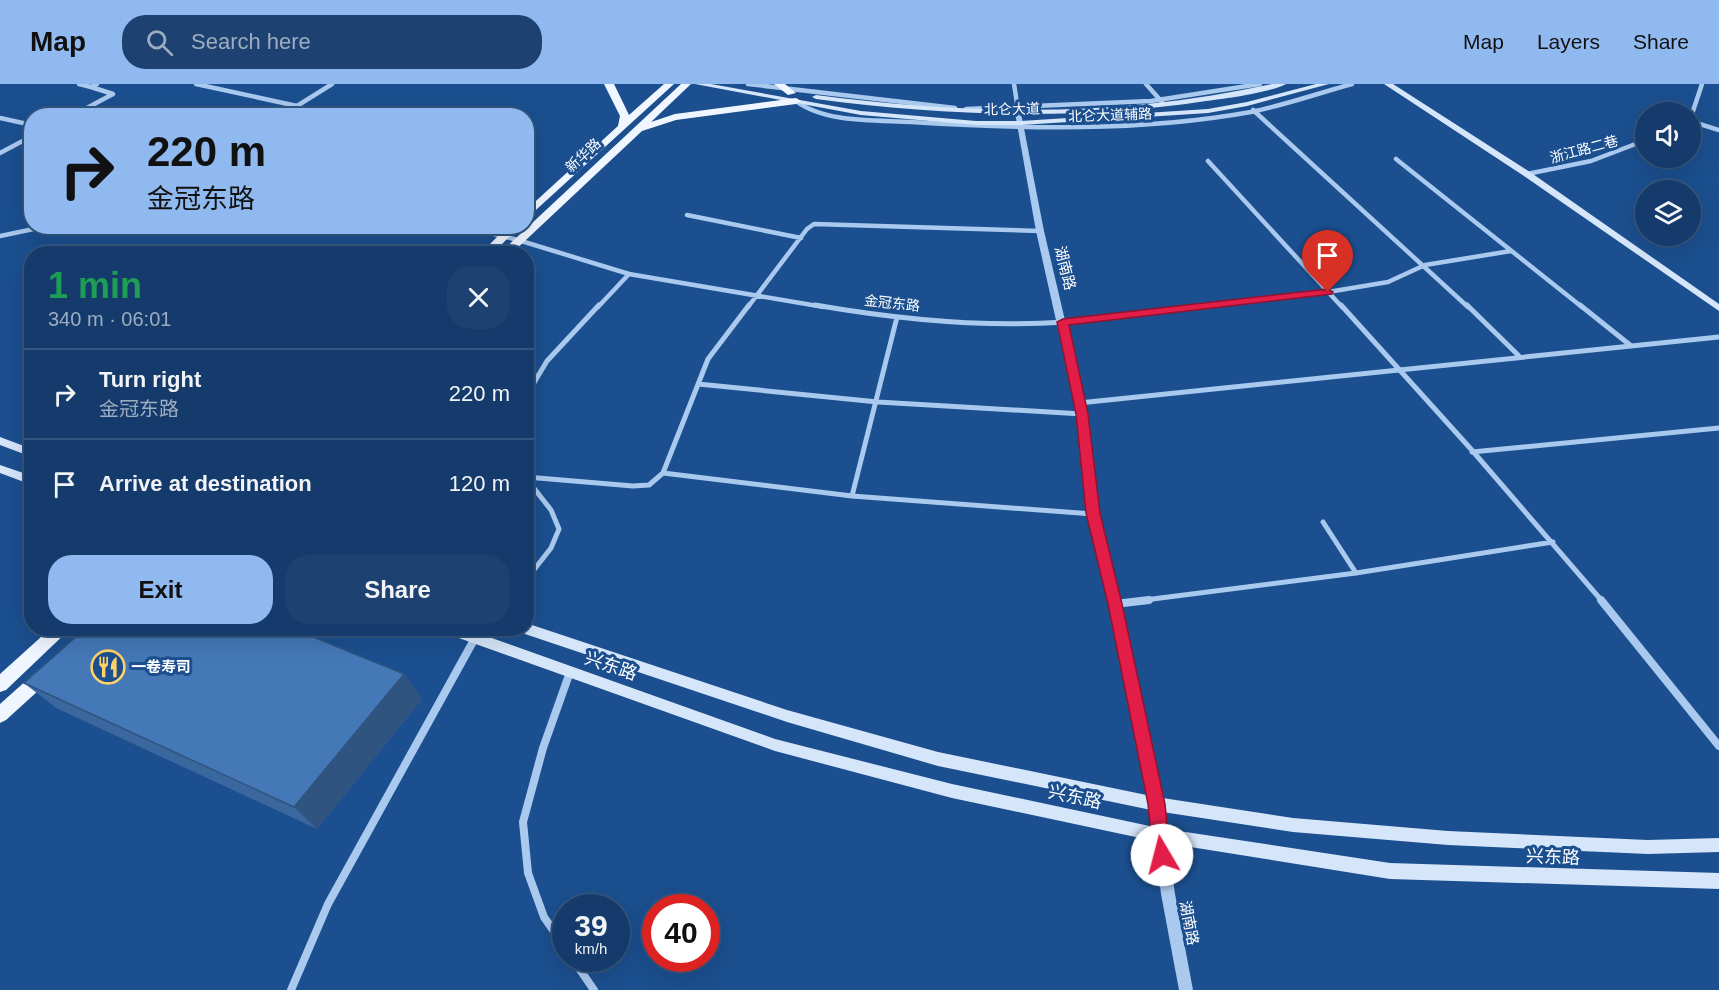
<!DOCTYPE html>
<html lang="en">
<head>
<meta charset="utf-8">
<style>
	:root { --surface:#143b6b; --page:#1d4271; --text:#f1f3f6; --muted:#9dadc1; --line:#33557e; --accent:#90b9f0 }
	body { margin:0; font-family:Helvetica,"Noto Sans SC",sans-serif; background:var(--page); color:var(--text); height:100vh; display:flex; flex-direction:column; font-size:22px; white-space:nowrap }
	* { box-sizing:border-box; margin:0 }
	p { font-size:20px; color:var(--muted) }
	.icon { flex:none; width:33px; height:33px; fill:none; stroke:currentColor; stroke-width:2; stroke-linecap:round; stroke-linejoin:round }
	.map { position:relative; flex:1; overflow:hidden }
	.side { position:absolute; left:24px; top:162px; width:510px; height:390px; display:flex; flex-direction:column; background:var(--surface); border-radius:24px; box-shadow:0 6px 24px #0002,0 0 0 2px var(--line) }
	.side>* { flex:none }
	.hud { position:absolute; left:24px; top:24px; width:510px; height:126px; border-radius:24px; box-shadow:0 6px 24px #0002,0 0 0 2px var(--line); background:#90b9f0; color:#111; overflow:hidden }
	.tools { position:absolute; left:1635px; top:18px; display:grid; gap:12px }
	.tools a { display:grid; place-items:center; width:66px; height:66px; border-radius:50%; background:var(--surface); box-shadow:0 6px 24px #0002,0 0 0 2px var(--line); font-size:30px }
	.speed { position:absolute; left:552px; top:810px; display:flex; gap:12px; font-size:30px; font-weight:700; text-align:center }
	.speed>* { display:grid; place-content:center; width:78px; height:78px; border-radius:50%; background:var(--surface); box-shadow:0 6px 24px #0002,0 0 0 2px var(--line); line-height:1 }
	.speed small { font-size:15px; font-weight:400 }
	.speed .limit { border:9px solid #d22; background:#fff; color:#111 }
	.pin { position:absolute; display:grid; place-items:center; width:51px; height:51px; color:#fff; margin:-62px -26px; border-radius:50% 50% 50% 0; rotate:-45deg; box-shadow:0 0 6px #0007 }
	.pin .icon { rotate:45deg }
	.me { position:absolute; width:66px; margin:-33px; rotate:352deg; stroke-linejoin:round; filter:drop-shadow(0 0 4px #0008) }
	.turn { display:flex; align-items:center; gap:21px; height:126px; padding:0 24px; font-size:27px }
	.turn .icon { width:78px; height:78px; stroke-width:2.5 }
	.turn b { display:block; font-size:42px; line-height:51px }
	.round { display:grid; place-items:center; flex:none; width:63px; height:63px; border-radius:24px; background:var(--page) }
	.headline { display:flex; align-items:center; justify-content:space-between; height:102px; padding:0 24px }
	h1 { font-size:36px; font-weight:700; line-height:45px; color:#1e9e55 }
	.primary-button { display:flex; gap:12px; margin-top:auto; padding:12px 24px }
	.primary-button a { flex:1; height:69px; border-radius:24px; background:var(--accent); color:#111; font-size:24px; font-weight:700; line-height:69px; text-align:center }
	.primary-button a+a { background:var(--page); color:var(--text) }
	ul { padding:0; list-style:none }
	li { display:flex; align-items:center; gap:18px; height:90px; padding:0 24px; border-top:2px solid var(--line) }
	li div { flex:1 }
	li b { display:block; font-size:22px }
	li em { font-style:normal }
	header { display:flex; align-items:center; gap:36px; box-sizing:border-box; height:84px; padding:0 30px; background:var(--accent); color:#111 }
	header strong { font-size:28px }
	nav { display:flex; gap:33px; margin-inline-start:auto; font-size:21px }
	.search { width:420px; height:54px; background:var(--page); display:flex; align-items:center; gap:15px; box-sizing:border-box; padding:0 21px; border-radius:24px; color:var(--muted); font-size:22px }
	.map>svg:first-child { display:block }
</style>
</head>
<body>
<header>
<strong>Map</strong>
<div class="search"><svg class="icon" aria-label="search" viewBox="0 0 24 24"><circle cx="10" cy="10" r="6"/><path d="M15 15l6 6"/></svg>Search here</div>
<nav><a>Map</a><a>Layers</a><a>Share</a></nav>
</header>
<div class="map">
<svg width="1719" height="906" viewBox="0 0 1719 906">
	<rect width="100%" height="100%" fill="#1b4f8f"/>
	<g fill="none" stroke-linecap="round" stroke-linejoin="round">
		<path stroke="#a9c9ee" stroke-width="4.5" d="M79 0 91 3 97 0
			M196 0 297 22
			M748 0 955 24
			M1014 0 1018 26
			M1146 0 1162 18
			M796 17C825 39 875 36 911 38 1024 45 1139 48 1251 28 1285 21 1319 9 1352 0
			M966 25 1151 17 1260 0
			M1253 26 1468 223
			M72 32 113 10 91 3
			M281 32 332 0
			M0 34 32 41
			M1690 36 1702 0
			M1690 37 1719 46
			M0 69 32 52
			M1396 75 1582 223
			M1208 77 1342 223
			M1527 90 1591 77 1646 56
			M687 131 801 154
			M461 142 518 156 629 190 824 223
			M0 152 48 142
			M598 223 629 190
			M748 223 807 145 814 140 1040 147
			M1196 223 1328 208 1388 198 1425 181 1511 167"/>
		<path stroke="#a9c9ee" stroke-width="5" d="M815 221C896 235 982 244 1065 238 1113 234 1161 227 1210 221
			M1341 221 1470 364 1602 517
			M1467 221 1519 272
			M1580 221 1630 261
			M698 300 878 318 1082 330
			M526 312 547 277 599 221
			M1079 319 1719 253
			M1472 368 1719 344
			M663 389 708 275 749 221
			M526 393 633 402 649 401 663 389 852 412 1093 430
			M526 394 551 426 559 445 551 464 526 496
			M852 412 897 233
			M1323 438 1356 489
			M1137 517 1356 489 1553 458"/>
		<path stroke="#a9c9ee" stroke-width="8" d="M1601 516 1719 662
			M1115 520 1149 516
			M566 865 544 833 528 789 523 738 543 664 570 588
			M572 874 594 906
			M291 906 328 820 475 554"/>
		<path fill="#a9c9ee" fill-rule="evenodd" d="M1018 27 1021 29 1044 147 1087 330 1098 430 1121 520 1162 720 1175 810 1193 906H1179L1161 810 1150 720 1109 520 1088 430 1077 330 1036 147 1015 29Z"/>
		<path fill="#d6e6fa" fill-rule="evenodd" d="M695 0H711L861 27 976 37H1021L1208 25 1247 18 1316 0H1329L1247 22 1208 29 1021 41H976L861 31Z
			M1272 0H1286C1272 8 1224 15 1206 17 1076 37 946 32 816 15L812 13 816 11C973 31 1117 34 1272 0Z
			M1384 0H1393L1530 88 1719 220V227L1524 92Z
			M0 353 32 365V373L0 361Z
			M0 381 32 392V401L0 389Z
			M526 539 787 626 938 668 1156 713 1293 734 1448 747 1648 756 1719 754V768L1648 770 1448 761 1293 748 1156 727 938 682 787 638 519 548 518 544H526Z
			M441 544H464L775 655 952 700 1159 744 1390 779 1719 789V805L1390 795 1159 758 952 714 775 667 442 548Z"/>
		<path fill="#f0f6ff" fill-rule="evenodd" d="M604 0H614L629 31 664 0H674L526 135V126L618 42 620 32Z
			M681 0H691L651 38 675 30 796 14 801 17 796 20 676 36 642 47 511 170H499Z
			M774 0H785L796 9 788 11Z
			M508 142H520L492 170H480Z
			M51 544H71L6 606 0 608V590Z
			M44 584 50 586 52 591 50 596 6 636 0 639V620L38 586Z"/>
	</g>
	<path fill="#3a679d" d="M404 590 422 615 317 745 56 624 24 599Z"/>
	<path fill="#305480" d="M404 590 422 615 317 745 294 723Z"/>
	<path fill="#4478b7" stroke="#305480" stroke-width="1.5" d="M86 544H291L404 590 294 723 24 599Z"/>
	<path fill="#e11d48" stroke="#92132f" stroke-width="1.5" d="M1328 205 1333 208 1332 210 1069 241 1088 330 1100 429 1122 520 1165 720 1170 771 1168 777 1162 780 1156 777 1153 771 1148 720 1108 520 1086 429 1076 330 1057 238 1063 235Z"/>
	<defs>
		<symbol id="restaurant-ring" viewBox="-11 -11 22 22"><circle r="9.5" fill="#1b4f8f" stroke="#ffd166" stroke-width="1.5"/><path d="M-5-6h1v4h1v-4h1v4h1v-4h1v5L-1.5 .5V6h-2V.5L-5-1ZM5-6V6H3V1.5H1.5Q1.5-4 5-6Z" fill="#ffd166"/></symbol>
	</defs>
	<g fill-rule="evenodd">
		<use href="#restaurant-ring" x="89" y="564" width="38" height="38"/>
	</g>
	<g text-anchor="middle" stroke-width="6" stroke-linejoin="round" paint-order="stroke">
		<g font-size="14" fill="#fff" stroke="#1b4f8f">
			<text transform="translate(1012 25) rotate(-1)" y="5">北仑大道</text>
			<text transform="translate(1110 31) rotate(-2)" y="5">北仑大道辅路</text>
			<text transform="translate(1584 65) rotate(-15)" y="5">浙江路二巷</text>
			<text transform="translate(583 71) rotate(-43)" y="5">新华路</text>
			<text transform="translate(892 219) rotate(6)" y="5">金冠东路</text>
		</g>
		<g font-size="15" fill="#fff" stroke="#1b4f8f">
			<text transform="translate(1065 184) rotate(76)" y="5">湖南路</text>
			<text transform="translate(1189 839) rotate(79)" y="5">湖南路</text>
		</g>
		<g font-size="15" font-weight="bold" fill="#fff" stroke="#1b4f8f" text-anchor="start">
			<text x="131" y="588">一卷寿司</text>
		</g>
		<g font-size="18" fill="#fff" stroke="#1b4f8f">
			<text transform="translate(611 582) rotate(19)" y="6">兴东路</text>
			<text transform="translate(1075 713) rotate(12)" y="6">兴东路</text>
			<text transform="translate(1553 773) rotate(2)" y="6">兴东路</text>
		</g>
	</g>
</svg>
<div class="tools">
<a><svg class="icon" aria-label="sound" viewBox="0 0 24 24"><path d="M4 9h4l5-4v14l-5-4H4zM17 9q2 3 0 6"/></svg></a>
<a><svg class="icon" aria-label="layers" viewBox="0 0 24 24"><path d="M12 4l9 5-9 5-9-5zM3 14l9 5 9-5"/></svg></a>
</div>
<div class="speed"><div>39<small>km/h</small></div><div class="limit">40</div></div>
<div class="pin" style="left:1328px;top:208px;background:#d93025"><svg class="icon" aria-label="arrive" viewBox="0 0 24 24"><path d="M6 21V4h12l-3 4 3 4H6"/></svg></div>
<svg class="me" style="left:1162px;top:771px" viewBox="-20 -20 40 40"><circle r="19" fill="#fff"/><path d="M0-13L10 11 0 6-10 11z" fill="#e11d48"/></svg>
<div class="hud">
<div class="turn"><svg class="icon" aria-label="right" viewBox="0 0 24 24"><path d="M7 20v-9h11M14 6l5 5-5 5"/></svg><div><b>220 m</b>金冠东路</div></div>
</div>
<section class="side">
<div class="headline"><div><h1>1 min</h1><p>340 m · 06:01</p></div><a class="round"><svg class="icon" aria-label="close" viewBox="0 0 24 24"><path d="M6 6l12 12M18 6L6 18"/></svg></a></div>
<ul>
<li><svg class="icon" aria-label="right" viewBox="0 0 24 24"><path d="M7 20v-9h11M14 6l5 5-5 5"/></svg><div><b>Turn right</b><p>金冠东路</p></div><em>220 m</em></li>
<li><svg class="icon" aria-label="arrive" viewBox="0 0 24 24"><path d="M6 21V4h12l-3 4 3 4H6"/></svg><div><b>Arrive at destination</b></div><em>120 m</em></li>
</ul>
<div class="primary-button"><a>Exit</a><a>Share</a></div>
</section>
</div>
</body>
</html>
